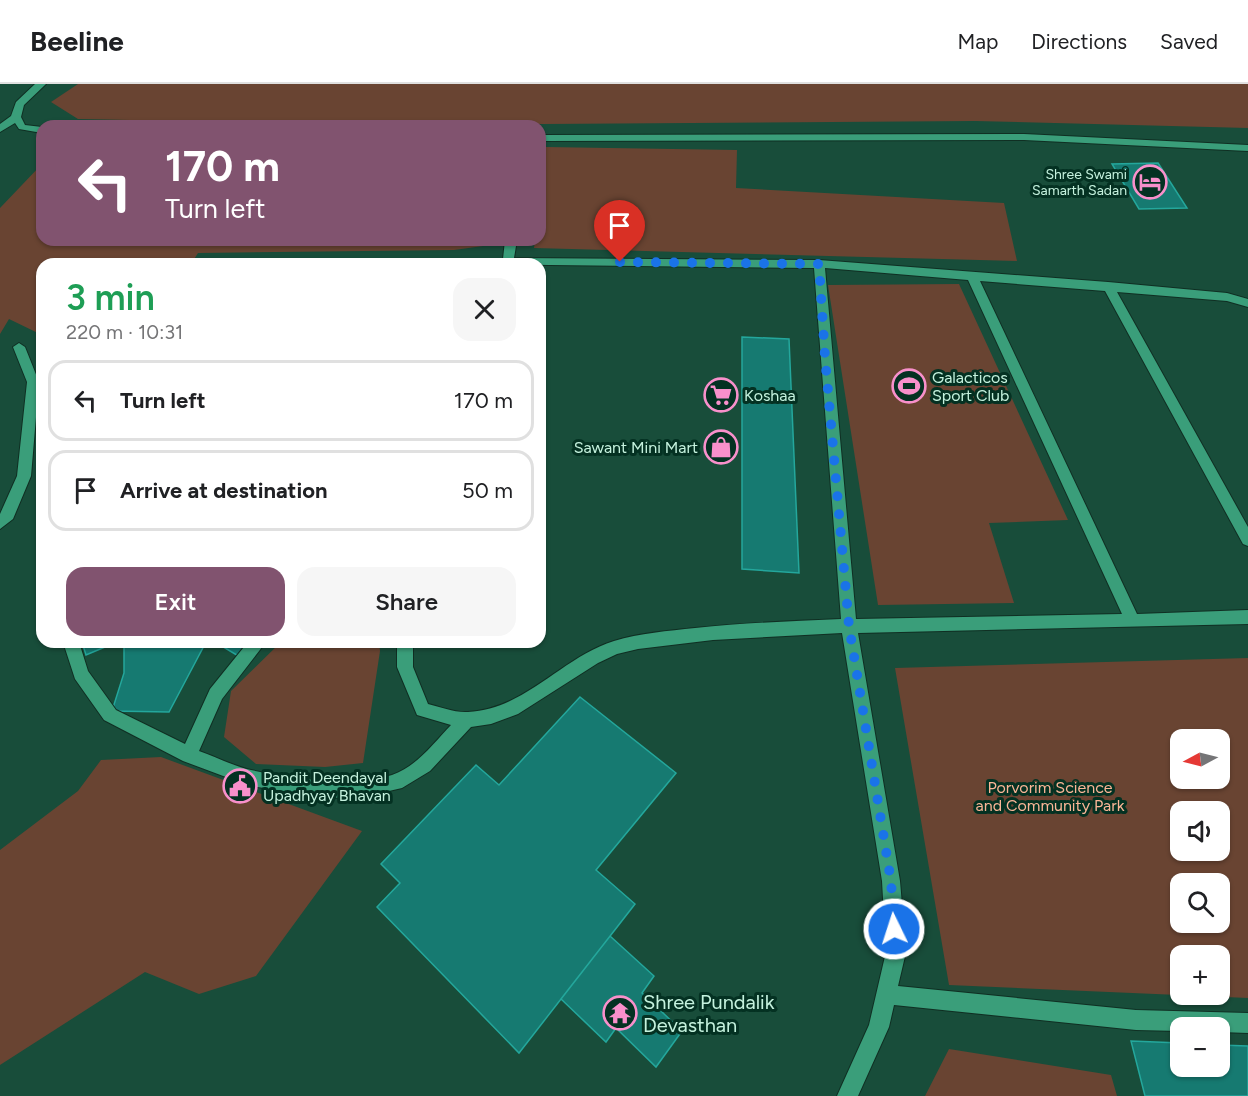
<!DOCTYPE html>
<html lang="en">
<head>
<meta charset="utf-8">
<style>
	:root { --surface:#fff; --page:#f6f6f6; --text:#202124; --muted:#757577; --line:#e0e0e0; --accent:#81536f }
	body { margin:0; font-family:Figtree,sans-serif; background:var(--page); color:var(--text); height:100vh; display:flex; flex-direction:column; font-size:22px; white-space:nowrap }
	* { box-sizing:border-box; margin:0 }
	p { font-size:20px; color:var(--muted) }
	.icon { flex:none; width:33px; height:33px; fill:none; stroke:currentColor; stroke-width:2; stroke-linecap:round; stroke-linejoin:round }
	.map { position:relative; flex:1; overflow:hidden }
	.panel { position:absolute; left:36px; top:174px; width:510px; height:390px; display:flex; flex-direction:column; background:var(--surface); border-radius:18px; box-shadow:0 2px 4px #0004 }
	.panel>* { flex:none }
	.guide { position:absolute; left:36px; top:36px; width:510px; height:126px; border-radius:18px; box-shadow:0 2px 4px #0004; background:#81536f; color:#fff; overflow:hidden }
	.needle { width:39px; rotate:263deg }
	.fabs { position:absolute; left:1170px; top:645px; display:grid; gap:12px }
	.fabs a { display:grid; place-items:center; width:60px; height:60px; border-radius:12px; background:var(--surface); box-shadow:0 2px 4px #0004; font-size:30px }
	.pin { position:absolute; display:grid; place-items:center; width:51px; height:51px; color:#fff; margin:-62px -26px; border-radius:50% 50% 50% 0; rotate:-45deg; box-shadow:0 0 6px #0007 }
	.pin .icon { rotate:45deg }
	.me { position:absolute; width:66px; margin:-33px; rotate:356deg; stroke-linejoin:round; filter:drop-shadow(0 0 4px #0008) }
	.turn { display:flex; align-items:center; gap:21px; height:126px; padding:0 30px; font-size:27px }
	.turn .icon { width:78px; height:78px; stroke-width:2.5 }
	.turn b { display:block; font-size:42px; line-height:51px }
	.round { display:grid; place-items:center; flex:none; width:63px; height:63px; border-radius:18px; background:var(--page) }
	.head { display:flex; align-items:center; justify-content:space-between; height:102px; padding:0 30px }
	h1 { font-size:36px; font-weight:600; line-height:45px; color:#1e9e55 }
	.action { display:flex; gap:12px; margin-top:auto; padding:12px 30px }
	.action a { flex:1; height:69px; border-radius:18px; background:var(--accent); color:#fff; font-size:24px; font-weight:600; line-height:69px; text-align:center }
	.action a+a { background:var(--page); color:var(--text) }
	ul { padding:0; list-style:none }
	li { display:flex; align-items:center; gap:18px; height:81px; margin:0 12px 9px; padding:0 18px; border:3px solid var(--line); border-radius:18px }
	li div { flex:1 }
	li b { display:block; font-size:22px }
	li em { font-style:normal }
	header { display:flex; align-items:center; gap:36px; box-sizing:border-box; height:84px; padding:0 30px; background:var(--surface); border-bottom:2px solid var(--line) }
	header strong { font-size:28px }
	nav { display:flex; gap:33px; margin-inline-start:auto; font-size:21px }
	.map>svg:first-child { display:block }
</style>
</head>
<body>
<header>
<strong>Beeline</strong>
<nav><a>Map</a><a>Directions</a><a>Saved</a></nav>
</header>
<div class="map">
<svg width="1248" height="1012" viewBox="0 0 1248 1012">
	<rect width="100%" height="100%" fill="#184d3a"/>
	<path fill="#694432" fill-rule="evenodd" d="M78 0H1248V44L975 37 394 41 78 35 51 18Z
		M546 63 737 66 736 104 1004 119 1017 177 534 164 535 156H540V115Z
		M42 80V156H484L483 162 454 166 198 169 191 180H42V251L9 235 0 250V124Z
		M959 200 1068 436 989 439 1014 519 878 521 828 201Z
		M281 558H379L380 567 363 679 325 683 256 680 224 653 231 607Z
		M1248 574V914L949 901 895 584ZM1180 656H1220V694H1180ZM1180 728H1220V766H1180ZM1180 800H1220V838H1180ZM1180 872H1220V910H1180Z
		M161 673 362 747 256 892 199 910 145 888 0 981V766L78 707 101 676Z
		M949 965 1111 991 1117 1012H925Z"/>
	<path fill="#167a71" stroke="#24a79c" stroke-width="1.5" d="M1158 79 1187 124 1139 125 1112 80Z
		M742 253 789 255 799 489 742 485Z
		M82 558H117L86 571Z
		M124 558H206L169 628 112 627 124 589Z
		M215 558H254L240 573Z
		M580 613 676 689 596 786 635 820 519 969 377 823 400 799 381 780 476 681 499 701Z
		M610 852 654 892 642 909 682 947 656 983 616 944 606 958 561 915Z
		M1131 957 1180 959V982H1220V961L1248 962V1012H1145Z"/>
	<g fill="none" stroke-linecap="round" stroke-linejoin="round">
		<defs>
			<path id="minor" d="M35 0H46L24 21 21 33 25 41 42 43V49L19 45 15 39 0 48V40L11 32 16 18Z
				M1024 50 1248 61V67L1024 56 540 57V51Z
				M505 156H517L514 174 819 176 1108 198 1227 209 1248 215V223L1227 217 1117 208 1248 443V462L1243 460 1105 207 980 197 1137 530 1248 526V540L858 549 900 797 906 868 898 902 1136 926 1248 929V949L1220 948V944H1180V947L1136 946 894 921 889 943 858 1012H837L869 941 886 868 882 797 842 549 713 556 638 565 617 570 598 579 518 630 491 640 471 643 430 687 402 704 367 712 331 714 250 702 183 677 104 636 75 595 63 558H79L88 587 116 626 185 660 210 605 248 558H266L222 615 199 667C216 673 233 682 251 686 291 695 353 703 392 691 416 683 434 659 451 641L417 631 397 583V558H413V583L428 620C441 623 455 629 468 628 526 625 562 573 614 557 640 549 668 547 695 544 744 539 792 537 841 535L814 184 463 180 469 176 503 175ZM825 184 968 196 1122 530 856 535Z
				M19 259 25 263 39 298 31 392 13 435 0 445V430L17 392 27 298 13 263Z"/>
		</defs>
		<use href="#minor" stroke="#102f23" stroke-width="2"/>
		<use href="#minor" fill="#3a9e7a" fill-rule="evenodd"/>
	</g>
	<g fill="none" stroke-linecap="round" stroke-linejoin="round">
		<path stroke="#1a73e8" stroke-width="10" stroke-dasharray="0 18" d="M620 178 819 180 825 273 849 542 891 797 894 845"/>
	</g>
	<defs>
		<symbol id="hotel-ring" viewBox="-11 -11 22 22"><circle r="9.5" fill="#043122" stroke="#f890cb" stroke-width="1.5"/><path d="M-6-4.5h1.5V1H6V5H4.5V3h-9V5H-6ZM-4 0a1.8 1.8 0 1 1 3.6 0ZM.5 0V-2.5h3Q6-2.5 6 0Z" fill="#f890cb"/></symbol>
		<symbol id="stadium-ring" viewBox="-11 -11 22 22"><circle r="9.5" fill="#043122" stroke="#f890cb" stroke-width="1.5"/><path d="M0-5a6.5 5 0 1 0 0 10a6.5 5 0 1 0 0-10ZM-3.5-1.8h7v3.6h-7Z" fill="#f890cb"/></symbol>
		<symbol id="supermarket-ring" viewBox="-11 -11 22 22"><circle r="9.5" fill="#043122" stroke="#f890cb" stroke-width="1.5"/><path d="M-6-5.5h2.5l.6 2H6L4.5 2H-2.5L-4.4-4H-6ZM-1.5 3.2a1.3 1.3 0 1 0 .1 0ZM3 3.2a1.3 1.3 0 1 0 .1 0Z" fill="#f890cb"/></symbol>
		<symbol id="shop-ring" viewBox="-11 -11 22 22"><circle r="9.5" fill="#043122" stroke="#f890cb" stroke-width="1.5"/><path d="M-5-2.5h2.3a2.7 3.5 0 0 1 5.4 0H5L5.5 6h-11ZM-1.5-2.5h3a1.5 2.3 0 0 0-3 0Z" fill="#f890cb"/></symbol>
		<symbol id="civic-ring" viewBox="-11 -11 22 22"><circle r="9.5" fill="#043122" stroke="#f890cb" stroke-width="1.5"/><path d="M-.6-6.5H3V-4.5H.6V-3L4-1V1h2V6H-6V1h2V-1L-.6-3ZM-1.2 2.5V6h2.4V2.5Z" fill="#f890cb"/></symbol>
		<symbol id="temple-ring" viewBox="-11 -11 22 22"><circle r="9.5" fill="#043122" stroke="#f890cb" stroke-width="1.5"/><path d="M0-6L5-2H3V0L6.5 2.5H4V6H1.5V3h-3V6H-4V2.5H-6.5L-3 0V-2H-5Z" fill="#f890cb"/></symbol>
	</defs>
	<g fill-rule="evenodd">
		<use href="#hotel-ring" x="1131" y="79" width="38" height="38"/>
		<use href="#stadium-ring" x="890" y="283" width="38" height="38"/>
		<use href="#supermarket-ring" x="702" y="292" width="38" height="38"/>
		<use href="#shop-ring" x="702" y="344" width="38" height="38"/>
		<use href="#civic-ring" x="221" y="683" width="38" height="38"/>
		<use href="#temple-ring" x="601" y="910" width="38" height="38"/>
	</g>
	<g text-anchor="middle" stroke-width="6" stroke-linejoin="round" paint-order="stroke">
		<g font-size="14" fill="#c5f2de" stroke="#043122" text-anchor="end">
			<text x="1127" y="95">Shree Swami<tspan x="1127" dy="16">Samarth Sadan</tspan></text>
		</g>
		<g font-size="16" fill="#c5f2de" stroke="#043122" text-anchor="start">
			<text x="932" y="299">Galacticos<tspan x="932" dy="18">Sport Club</tspan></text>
			<text x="744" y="317">Koshaa</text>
			<text x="698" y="369" text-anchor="end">Sawant Mini Mart</text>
			<text x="263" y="699">Pandit Deendayal<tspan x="263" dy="18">Upadhyay Bhavan</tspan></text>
		</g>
		<g font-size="16" fill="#fbb697" stroke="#043122">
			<text x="1050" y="709">Porvorim Science<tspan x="1050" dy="18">and Community Park</tspan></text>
		</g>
		<g font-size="20" fill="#c5f2de" stroke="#043122" text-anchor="start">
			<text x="643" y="925">Shree Pundalik<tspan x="643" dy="23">Devasthan</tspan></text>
		</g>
	</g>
</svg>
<div class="fabs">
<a><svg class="needle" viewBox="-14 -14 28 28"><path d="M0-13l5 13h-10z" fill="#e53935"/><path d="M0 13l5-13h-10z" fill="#757577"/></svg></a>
<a><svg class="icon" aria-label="sound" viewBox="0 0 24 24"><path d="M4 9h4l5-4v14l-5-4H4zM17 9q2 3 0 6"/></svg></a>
<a><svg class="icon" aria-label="search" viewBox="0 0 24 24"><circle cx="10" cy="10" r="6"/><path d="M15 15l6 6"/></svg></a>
<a>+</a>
<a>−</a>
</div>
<div class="pin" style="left:620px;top:178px;background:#d93025"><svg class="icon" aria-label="arrive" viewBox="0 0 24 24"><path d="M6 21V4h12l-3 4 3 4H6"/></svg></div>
<svg class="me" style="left:894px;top:845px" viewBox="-20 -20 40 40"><circle r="17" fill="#1a73e8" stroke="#fff" stroke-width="3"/><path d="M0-11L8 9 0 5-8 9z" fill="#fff"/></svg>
<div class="guide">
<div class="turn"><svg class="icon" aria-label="left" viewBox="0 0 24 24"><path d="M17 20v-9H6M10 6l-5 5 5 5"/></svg><div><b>170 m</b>Turn left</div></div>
</div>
<section class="panel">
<div class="head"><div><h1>3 min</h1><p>220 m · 10:31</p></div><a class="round"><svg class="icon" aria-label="close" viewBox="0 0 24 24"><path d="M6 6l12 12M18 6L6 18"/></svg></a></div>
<ul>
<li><svg class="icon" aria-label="left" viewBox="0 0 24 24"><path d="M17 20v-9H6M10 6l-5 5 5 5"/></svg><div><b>Turn left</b></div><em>170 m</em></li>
<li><svg class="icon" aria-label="arrive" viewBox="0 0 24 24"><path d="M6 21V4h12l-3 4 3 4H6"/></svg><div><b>Arrive at destination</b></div><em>50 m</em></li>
</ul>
<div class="action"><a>Exit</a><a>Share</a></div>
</section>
</div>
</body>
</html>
